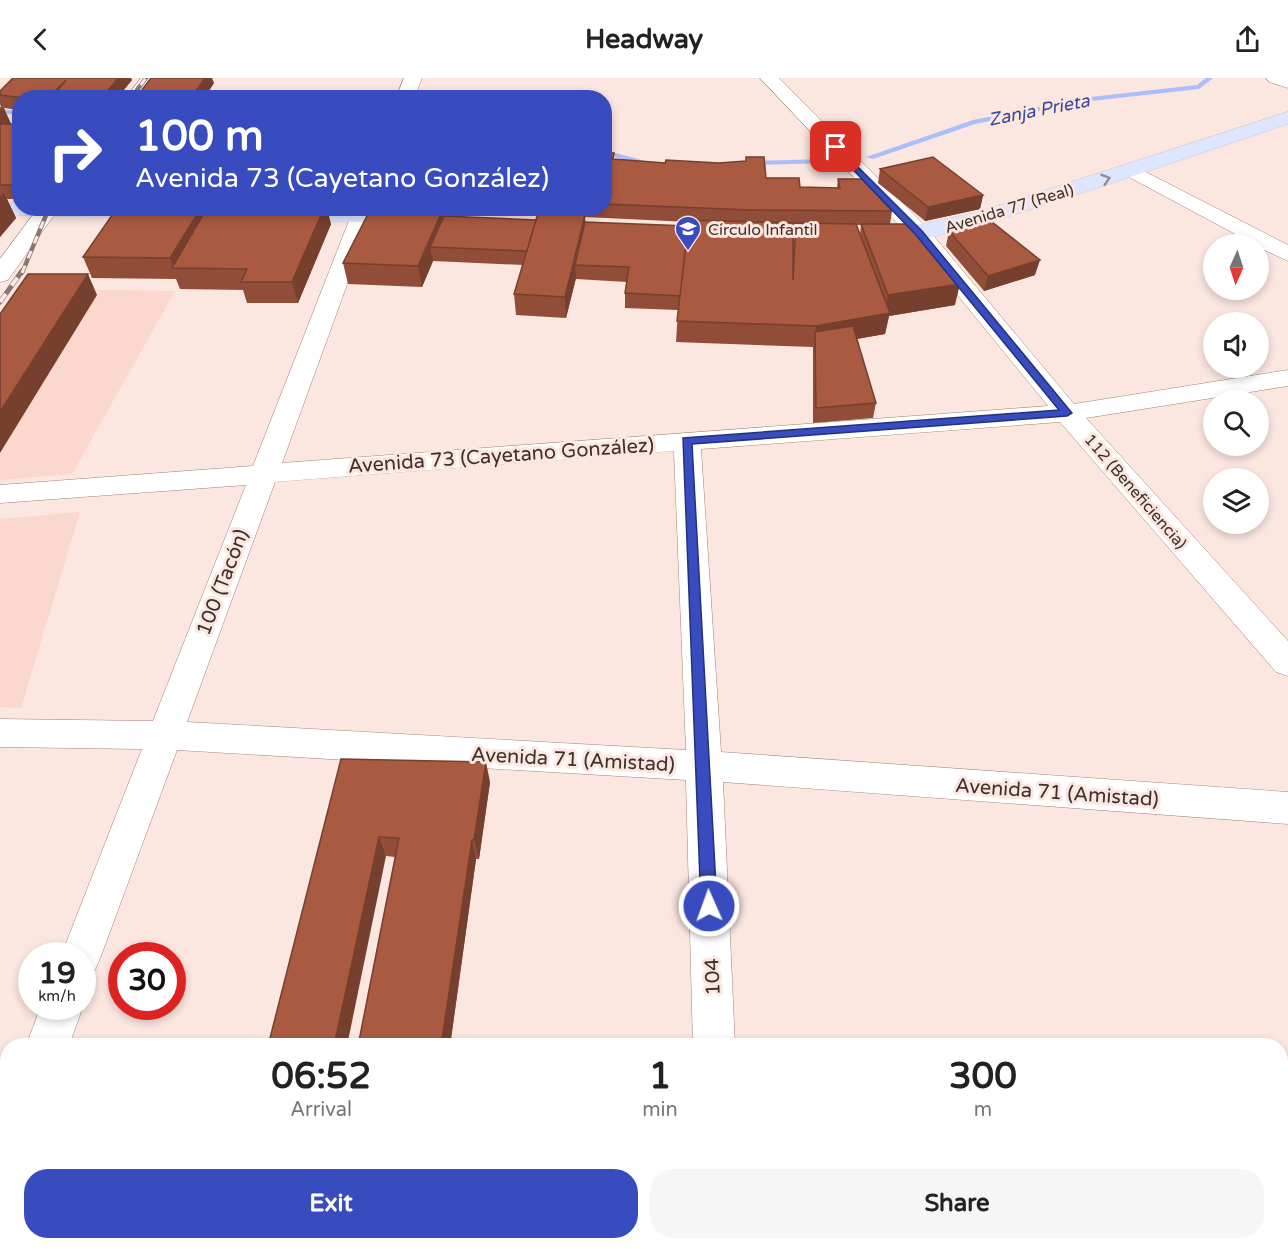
<!DOCTYPE html>
<html lang="en">
<head>
<meta charset="utf-8">
<style>
	:root { --surface:#fff; --page:#f6f6f6; --text:#222; --muted:#767676; --accent:#384cbf }
	body { margin:0; font-family:"Varela Round",sans-serif; background:var(--page); color:var(--text); height:100vh; display:flex; flex-direction:column; font-size:22px; white-space:nowrap }
	* { box-sizing:border-box; margin:0 }
	p { font-size:20px; color:var(--muted) }
	.icon { flex:none; width:33px; height:33px; fill:none; stroke:currentColor; stroke-width:2; stroke-linecap:round; stroke-linejoin:round }
	.map { position:relative; flex:1; overflow:hidden }
	.details { position:absolute; left:0px; top:960px; width:1288px; height:212px; display:flex; flex-direction:column; background:var(--surface); border-radius:24px 24px 0 0; box-shadow:0 3px 9px #0003 }
	.details>* { flex:none }
	.banner { position:absolute; left:12px; top:12px; width:600px; height:126px; border-radius:24px; box-shadow:0 3px 9px #0003; background:#384cbf; color:#fff; overflow:hidden }
	.needle { width:39px; rotate:183deg }
	.tools { position:absolute; left:1203px; top:156px; display:grid; gap:12px }
	.tools a { display:grid; place-items:center; width:66px; height:66px; border-radius:50%; background:var(--surface); box-shadow:0 3px 9px #0003; font-size:30px }
	.speed { position:absolute; left:18px; top:864px; display:flex; gap:12px; font-size:30px; font-weight:700; text-align:center }
	.speed>* { display:grid; place-content:center; width:78px; height:78px; border-radius:50%; background:var(--surface); box-shadow:0 3px 9px #0003; line-height:1 }
	.speed small { font-size:15px; font-weight:400 }
	.speed .limit { border:9px solid #d22; background:#fff; color:#111 }
	.pin { position:absolute; display:grid; place-items:center; width:51px; height:51px; color:#fff; margin:-26px; border-radius:12px; box-shadow:0 3px 9px #0006 }
	.me { position:absolute; width:66px; margin:-33px; rotate:358deg; stroke-linejoin:round; filter:drop-shadow(0 0 4px #0008) }
	.turn { display:flex; align-items:center; gap:21px; height:126px; padding:0 24px; font-size:27px }
	.turn .icon { width:78px; height:78px; stroke-width:2.5 }
	.turn b { display:block; font-size:42px; line-height:51px }
	.eta { display:flex; justify-content:space-evenly; align-items:center; height:102px; text-align:center }
	.eta b { font-size:36px; font-weight:800; line-height:42px }
	.cta { display:flex; gap:12px; margin-top:auto; padding:12px 24px }
	.cta a { flex:1; height:69px; border-radius:24px; background:var(--accent); color:#fff; font-size:24px; font-weight:800; line-height:69px; text-align:center }
	.cta a+a { background:var(--page); color:var(--text) }
	header { display:flex; justify-content:space-between; align-items:center; height:78px; padding:0 24px; background:var(--surface); font-size:27px; font-weight:800 }
	.map>svg:first-child { display:block }
</style>
</head>
<body>
<header><svg class="icon" aria-label="back" viewBox="0 0 24 24"><path d="M15 5l-7 7 7 7"/></svg>Headway<svg class="icon" aria-label="share" viewBox="0 0 24 24"><path d="M12 15V3M7 8l5-5 5 5M5 13v7h14v-7"/></svg></header>
<div class="map">
<svg width="1288" height="1171" viewBox="0 0 1288 1171">
	<rect width="100%" height="100%" fill="#fbe6e0"/>
	<path fill="#fad8cd" d="M37 211 175 213 72 396 0 402V263Z
		M80 434 21 630 0 629V441Z"/>
	<g fill="none" stroke-linecap="round" stroke-linejoin="round">
		<path fill="#aabef9" fill-rule="evenodd" d="M1206 0H1213L1199 11 1091 23 975 46 873 81 866 79 973 42 1091 19 1197 7Z
			M0 31 20 33V37L0 35Z
			M604 72 653 85 654 87 650 89 604 76Z
			M827 81H830V85L748 87 744 85 748 83Z"/>
		<defs>
			<path id="minor" d="M141 0H159L145 20H126Z
				M404 0H422L414 20H396Z
				M760 0H779L927 150 1074 326 1288 292V308L1086 340 1288 563V598L1276 594 1060 344 701 371 721 674 1288 714V746L723 704 735 968H693L686 702 177 672 101 878 95 892 82 897V878H61L142 671 0 669V641L153 643 246 407 0 425V407L253 388 354 130H375L282 385 1048 328 911 160ZM674 373 686 672 187 644 275 404Z
				M1266 0H1288V10L1269 4Z
				M1132 87 1288 167V183L1258 169V166H1254L1125 97 1122 93 1125 89Z
				M38 130H59L8 202 0 204V181Z
				M82 927 83 928 69 968H26L41 928Z
				M8 1049V1112L0 1115V1052Z
				M698 1164H746V1171H698Z"/>
			<path id="major" d="M1288 34V46C1207 73 1126 101 1045 127 999 141 908 173 862 162L859 157 862 152 916 147 975 135Z
				M0 125H20V130L414 133 422 134 425 139 422 144 414 145 0 137Z"/>
		</defs>
		<use href="#minor" stroke="#a18278" stroke-width="1"/>
		<use href="#major" stroke="#d1cecd" stroke-width="1"/>
		<use href="#minor" fill="#fff" fill-rule="evenodd"/>
		<use href="#major" fill="#dde6fe" fill-rule="evenodd"/>
		<defs>
			<path id="rail-far1" d="M131 20 146 0
				M22 195 49 130"/>
			<path id="rail" d="M0 224 22 193"/>
		</defs>
		<use href="#rail-far1" stroke="#877772" stroke-width="4.5"/>
		<use href="#rail" stroke="#877772" stroke-width="5"/>
		<use href="#rail-far1" stroke="#fbe6e0" stroke-width="3" stroke-dasharray="8" stroke-linecap="butt"/>
		<use href="#rail" stroke="#fbe6e0" stroke-width="4" stroke-dasharray="10" stroke-linecap="butt"/>
	</g>
	<path fill="#914d38" fill-rule="evenodd" d="M13 0H131L132 2 117 20H20V32L4 30 11 46H20V121H7L16 140 0 159V29H1L0 26V13Z
		M214 5 204 20H143L141 13Z
		M604 75 614 81 665 85H719L746 83V79L766 100 800 109 837 110 838 101 892 133 890 146 955 227 889 238 885 256 857 261 876 325 873 340 813 345V269L676 264 678 232 625 230V215L627 204 576 201V200L566 240 516 237 514 216 523 187 433 183 422 209 348 206 343 185 443 131 444 138 536 142 538 137 448 130H604ZM585 139 689 144 688 148 585 144ZM793 147H796L794 165ZM856 147H861L860 157Z
		M880 91 983 117 980 131 925 143 878 105Z
		M201 130 203 136 331 146 298 225H247L243 212 180 211 176 201 92 200 83 179Z
		M949 153 1035 197 984 213 946 168Z
		M341 681 490 704 479 781H476L450 968H358L395 779 386 778Z"/>
	<path fill="#763f2e" d="M118 0H131L132 2 117 20H102Z
		M205 0H212L214 5 204 20H198L196 13Z
		M3 29 12 48 0 61V32Z
		M4 115 16 140 0 159V119Z
		M983 117 980 131 925 143 928 129Z
		M201 130 208 150 174 190 170 180Z
		M324 130H327L331 146 298 225 292 204Z
		M443 131 446 152 430 169 433 183 422 209 418 188Z
		M585 137 586 158 575 187 576 200 566 240 565 219Z
		M1040 182 1035 197 984 213 988 198Z
		M88 196 97 217 0 375V334Z
		M960 206 955 227 889 238 885 256 815 268 816 248 884 236 888 217Z
		M486 684 490 704 479 781 474 762Z
		M379 759 386 778 347 968H334Z
		M472 762 476 781 450 968H441Z"/>
	<path fill="#a95a41" stroke="#763f2e" stroke-width="1.5" d="M13 0H118L102 20H51L66 2 48 20H24L0 17V13Z
		M151 0H205L196 13H141Z
		M0 46H20V107H0Z
		M604 75H614L613 81 665 85 666 82 719 85 746 83V79H764L766 100H799L800 109 840 110 838 101H862L892 133 750 132 604 126Z
		M933 79 983 117 928 129 880 91Z
		M117 130H201L170 180 83 179Z
		M207 130H324L292 204H241L247 191 172 190Z
		M371 130 443 131 418 188 343 185Z
		M538 135 585 137 565 219 514 216Z
		M444 138 536 142 527 173 430 169Z
		M987 140 1040 182 988 198 949 153Z
		M689 142 793 145V202L796 145 856 146 890 235 816 248 677 243Z
		M585 144 688 148 680 218 625 215 629 189 575 187Z
		M861 146H907L960 206 888 217Z
		M28 196H88L0 334V236Z
		M853 248 876 325 816 330 815 254Z
		M341 681 486 684 474 762H472L441 968H358L399 760 379 759 334 968H268Z"/>
	<defs><path id="oneway-chevron" d="M-2-3.5L2.5 0L-2 3.5" fill="none" stroke-width="1.6" stroke-linecap="round" stroke-linejoin="round" transform="scale(1.5)"/></defs>
	<use stroke="#8e8c96" href="#oneway-chevron" transform="translate(1106 101) rotate(-17)"/>
	<path fill="#384cbf" stroke="#24317c" stroke-width="1.5" d="M836 67 922 153 1072 335 1067 338 692 366 717 828 715 833 709 835 703 833 701 828 683 360 1059 332 916 157 833 71V67Z"/>
	<defs>
		<symbol id="school-pin" viewBox="-11 -11 22 30"><path d="M0 17L-7.5 6A9.5 9.5 0 1 1 7.5 6Z" fill="#384cbf" stroke="#fbe6e0"/><path d="M0-5L7-2L0 1L-7-2ZM-4 1L0 2.5L4 1V4Q0 6-4 4Z" fill="#fff"/></symbol>
	</defs>
	<g fill-rule="evenodd">
		<use href="#school-pin" x="673" y="136" width="30" height="40"/>
	</g>
	<g text-anchor="middle" stroke-width="6" stroke-linejoin="round" paint-order="stroke">
		<g font-size="16" fill="#3e312d" stroke="#fbe6e0">
			<text transform="translate(1009 130) rotate(-17)" y="6">Avenida 77 (Real)</text>
			<text transform="translate(1136 413) rotate(49)" y="6">112 (Beneficiencia)</text>
		</g>
		<g font-size="16" fill="#3e312d" stroke="#fbe6e0" text-anchor="start">
			<text x="708" y="157">Circulo Infantil</text>
		</g>
		<g font-size="18" font-style="italic" fill="#36499e" stroke="#fbe6e0">
			<text transform="translate(1039 32) rotate(-11)" y="6">Zanja Prieta</text>
		</g>
		<g font-size="20" fill="#3e312d" stroke="#fbe6e0">
			<text transform="translate(501 377) rotate(-4)" y="7">Avenida 73 (Cayetano González)</text>
			<text transform="translate(222 504) rotate(-69)" y="7">100 (Tacón)</text>
			<text transform="translate(573 681) rotate(3)" y="7">Avenida 71 (Amistad)</text>
			<text transform="translate(1057 714) rotate(4)" y="7">Avenida 71 (Amistad)</text>
			<text transform="translate(712 899) rotate(-92)" y="7">104</text>
		</g>
	</g>
</svg>
<div class="tools">
<a><svg class="needle" viewBox="-14 -14 28 28"><path d="M0-13l5 13h-10z" fill="#e53935"/><path d="M0 13l5-13h-10z" fill="#767676"/></svg></a>
<a><svg class="icon" aria-label="sound" viewBox="0 0 24 24"><path d="M4 9h4l5-4v14l-5-4H4zM17 9q2 3 0 6"/></svg></a>
<a><svg class="icon" aria-label="search" viewBox="0 0 24 24"><circle cx="10" cy="10" r="6"/><path d="M15 15l6 6"/></svg></a>
<a><svg class="icon" aria-label="layers" viewBox="0 0 24 24"><path d="M12 4l9 5-9 5-9-5zM3 14l9 5 9-5"/></svg></a>
</div>
<div class="speed"><div>19<small>km/h</small></div><div class="limit">30</div></div>
<div class="pin" style="left:836px;top:69px;background:#d93025"><svg class="icon" aria-label="arrive" viewBox="0 0 24 24"><path d="M6 21V4h12l-3 4 3 4H6"/></svg></div>
<svg class="me" style="left:709px;top:828px" viewBox="-20 -20 40 40"><circle r="17" fill="#384cbf" stroke="#fff" stroke-width="3"/><path d="M0-11L8 9 0 5-8 9z" fill="#fff"/></svg>
<div class="banner">
<div class="turn"><svg class="icon" aria-label="right" viewBox="0 0 24 24"><path d="M7 20v-9h11M14 6l5 5-5 5"/></svg><div><b>100 m</b>Avenida 73 (Cayetano González)</div></div>
</div>
<section class="details">
<div class="eta">
<div><b>06:52</b><p>Arrival</p></div>
<div><b>1</b><p>min</p></div>
<div><b>300</b><p>m</p></div>
</div>
<div class="cta"><a>Exit</a><a>Share</a></div>
</section>
</div>
</body>
</html>
